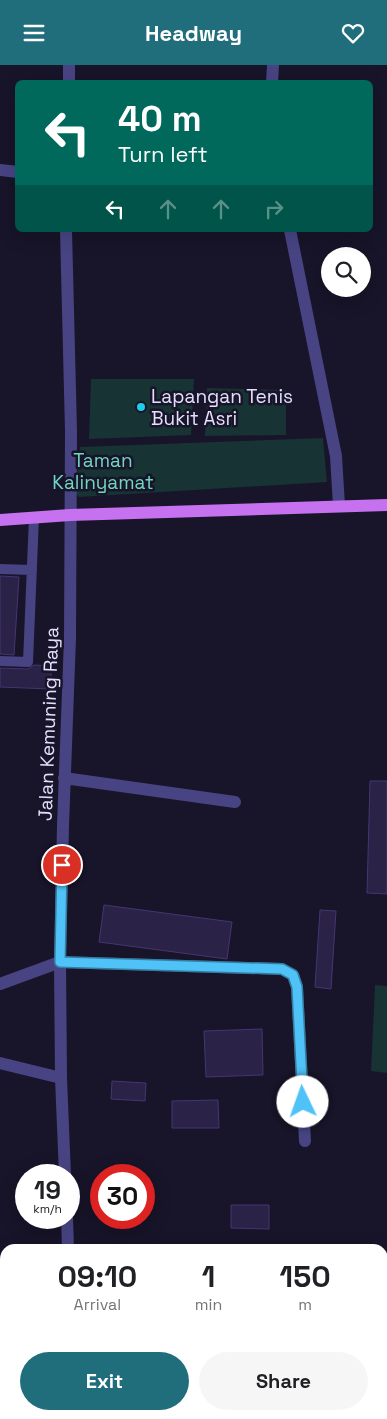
<!DOCTYPE html>
<html lang="en">
<head>
<meta charset="utf-8">
<style>
	:root { --surface:#fff; --page:#f6f6f6; --text:#202124; --muted:#757577; --accent:#206e7c }
	body { margin:0; font-family:"Space Grotesk",sans-serif; background:var(--page); color:var(--text); height:100vh; display:flex; flex-direction:column; font-size:19px; white-space:nowrap }
	* { box-sizing:border-box; margin:0 }
	p { font-size:16px; color:var(--muted) }
	.icon { flex:none; width:28px; height:28px; fill:none; stroke:currentColor; stroke-width:2; stroke-linecap:round; stroke-linejoin:round }
	.map { position:relative; flex:1; overflow:hidden }
	.details { position:absolute; left:0px; top:1179px; width:388px; height:176px; display:flex; flex-direction:column; background:var(--surface); border-radius:15px 15px 0 0; box-shadow:0 5px 20px #0002 }
	.details>* { flex:none }
	.hud { position:absolute; left:15px; top:15px; width:358px; height:152px; border-radius:8px; box-shadow:0 5px 20px #0002; background:#00695c; color:#fff; overflow:hidden }
	.controls { position:absolute; left:321px; top:182px; display:grid; gap:10px }
	.controls a { display:grid; place-items:center; width:50px; height:50px; border-radius:50%; background:var(--surface); box-shadow:0 5px 20px #0002; font-size:25px }
	.speed { position:absolute; left:15px; top:1099px; display:flex; gap:10px; font-size:25px; font-weight:700; text-align:center }
	.speed>* { display:grid; place-content:center; width:65px; height:65px; border-radius:50%; background:var(--surface); box-shadow:0 5px 20px #0002; line-height:1 }
	.speed small { font-size:12px; font-weight:400 }
	.speed .limit { border:8px solid #d22; background:#fff; color:#111 }
	.pin { position:absolute; display:grid; place-items:center; width:42px; height:42px; color:#fff; margin:-21px; border:2px solid #fff; border-radius:50%; box-shadow:0 1px 5px #0007 }
	.me { position:absolute; width:55px; margin:-28px; rotate:357deg; stroke-linejoin:round; filter:drop-shadow(0 0 4px #0008) }
	.turn { display:flex; align-items:center; gap:18px; height:105px; padding:0 20px; font-size:22px }
	.turn .icon { width:65px; height:65px; stroke-width:2.5 }
	.turn b { display:block; font-size:35px; line-height:42px }
	.lanes { display:flex; align-items:center; height:48px; padding:0 20px; background:#0003; justify-content:center; gap:25px; direction:ltr }
	.lanes .off { opacity:.35 }
	.eta { display:flex; justify-content:space-evenly; align-items:center; height:85px; text-align:center }
	.eta b { font-size:30px; font-weight:700; line-height:35px }
	.action { display:flex; gap:10px; margin-top:auto; padding:10px 20px }
	.action a { flex:1; height:58px; border-radius:30px; background:var(--accent); color:#fff; font-size:20px; font-weight:700; line-height:58px; text-align:center }
	.action a+a { background:var(--page); color:var(--text) }
	header { display:flex; justify-content:space-between; align-items:center; height:65px; padding:0 20px; background:var(--accent); color:#fff; font-size:22px; font-weight:700 }
	.map>svg:first-child { display:block }
</style>
</head>
<body>
<header><svg class="icon" aria-label="menu" viewBox="0 0 24 24"><path d="M4 6h16M4 12h16M4 18h16"/></svg>Headway<svg class="icon" aria-label="heart" viewBox="0 0 24 24"><path d="M12 20l-8-8c-3-5 5-10 8-4 3-6 11-1 8 4z"/></svg></header>
<div class="map">
<svg width="387" height="1354" viewBox="0 0 387 1354">
	<rect width="100%" height="100%" fill="#181429"/>
	<path fill="#173333" d="M91 314H194L191 370 89 374Z
		M207 323 286 325V370L205 371Z
		M323 373 327 417 79 432 75 428 80 382Z
		M375 920 387 921V1008L371 1006Z"/>
	<path fill="#2b2248" stroke="#443672" d="M0 511 19 512 14 590 0 589Z
		M34 600 51 601V624L0 622V603L28 604Z
		M370 716H387V829L367 828Z
		M104 840 232 857 227 894 99 877Z
		M320 845 336 846 331 924 315 922Z
		M262 964 263 1010 206 1012 204 966Z
		M112 1016 146 1018 145 1036 111 1034Z
		M218 1035 219 1063H172V1036Z
		M231 1140H269V1164L231 1163Z"/>
	<g fill="none" stroke-linecap="round" stroke-linejoin="round">
		<path stroke="#484483" stroke-width="10" d="M0 504 32 505
			M0 596 28 597 34 452"/>
		<path stroke="#484483" stroke-width="12" d="M69 0V18
			M272 18 273 0
			M0 105 18 107
			M290 165 336 391 339 441
			M64 713 235 737
			M0 919 60 897 282 904 293 910 297 922 305 1076
			M0 998 61 1013
			M65 1110 61 1013 60 897 63 761 70 573 71 366 66 165
			M67 1152 68 1184
			M70 1350V1354"/>
		<path stroke="#c571f0" stroke-width="12" d="M0 455 70 450 387 440"/>
	</g>
	<g fill="none" stroke-linecap="round" stroke-linejoin="round">
		<defs>
			<path id="route" d="M62 800 60 897 282 904 293 910 297 922 303 1037"/>
		</defs>
		<use href="#route" stroke="#337fa1" stroke-width="12"/>
		<use href="#route" stroke="#4fc3f7" stroke-width="9"/>
	</g>
	<circle fill="#1fcde8" stroke="#181429" stroke-width="2" cx="141" cy="342" r="5"/>
	<g text-anchor="middle" stroke-width="5" stroke-linejoin="round" paint-order="stroke">
		<g font-size="19" fill="#e3dffc" stroke="#181429" text-anchor="start">
			<text x="151" y="338">Lapangan Tenis<tspan x="151" dy="22">Bukit Asri</tspan></text>
		</g>
		<g font-size="19" fill="#71d6c0" stroke="#181429">
			<text x="103" y="402">Taman<tspan x="103" dy="22">Kalinyamat</tspan></text>
		</g>
		<g font-size="19" fill="#e3dffc" stroke="#181429">
			<text transform="translate(48 659) rotate(-88)" y="7">Jalan Kemuning Raya</text>
		</g>
	</g>
</svg>
<div class="controls">
<a><svg class="icon" aria-label="search" viewBox="0 0 24 24"><circle cx="10" cy="10" r="6"/><path d="M15 15l6 6"/></svg></a>
</div>
<div class="speed"><div>19<small>km/h</small></div><div class="limit">30</div></div>
<div class="pin" style="left:62px;top:800px;background:#d93025"><svg class="icon" aria-label="arrive" viewBox="0 0 24 24"><path d="M6 21V4h12l-3 4 3 4H6"/></svg></div>
<svg class="me" style="left:303px;top:1037px" viewBox="-20 -20 40 40"><circle r="19" fill="#fff"/><path d="M0-13L10 11 0 6-10 11z" fill="#4fc3f7"/></svg>
<div class="hud">
<div class="turn"><svg class="icon" aria-label="left" viewBox="0 0 24 24"><path d="M17 20v-9H6M10 6l-5 5 5 5"/></svg><div><b>40 m</b>Turn left</div></div>
<div class="lanes"><svg class="icon" aria-label="left" viewBox="0 0 24 24"><path d="M17 20v-9H6M10 6l-5 5 5 5"/></svg><svg class="icon off" aria-label="ahead" viewBox="0 0 24 24"><path d="M12 20V5M6 11l6-6 6 6"/></svg><svg class="icon off" aria-label="ahead" viewBox="0 0 24 24"><path d="M12 20V5M6 11l6-6 6 6"/></svg><svg class="icon off" aria-label="right" viewBox="0 0 24 24"><path d="M7 20v-9h11M14 6l5 5-5 5"/></svg></div>
</div>
<section class="details">
<div class="eta">
<div><b>09:10</b><p>Arrival</p></div>
<div><b>1</b><p>min</p></div>
<div><b>150</b><p>m</p></div>
</div>
<div class="action"><a>Exit</a><a>Share</a></div>
</section>
</div>
</body>
</html>
